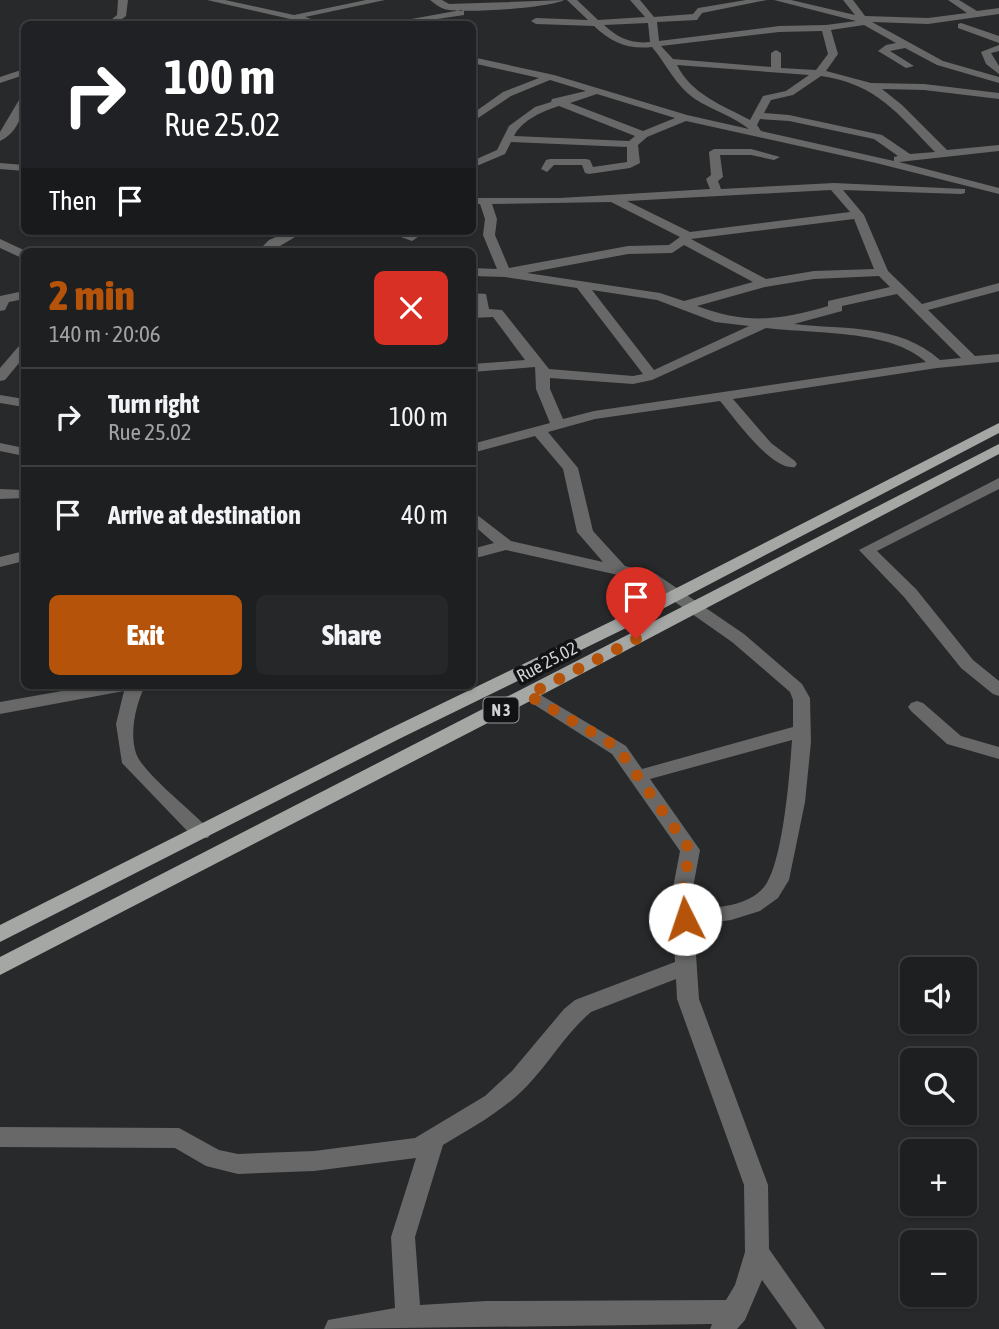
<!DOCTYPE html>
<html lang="en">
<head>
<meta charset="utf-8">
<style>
	:root { --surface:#1e1f20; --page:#262729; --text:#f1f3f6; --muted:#a1a2a5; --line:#3c3d3e; --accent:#b45309 }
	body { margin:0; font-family:"Asap Condensed",sans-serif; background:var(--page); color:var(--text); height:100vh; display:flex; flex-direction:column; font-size:26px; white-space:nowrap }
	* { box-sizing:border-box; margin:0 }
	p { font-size:23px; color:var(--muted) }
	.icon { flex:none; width:38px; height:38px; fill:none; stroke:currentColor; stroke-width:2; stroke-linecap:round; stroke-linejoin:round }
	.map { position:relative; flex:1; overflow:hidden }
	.side { position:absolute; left:21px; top:248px; width:455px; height:441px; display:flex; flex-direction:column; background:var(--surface); border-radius:10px; box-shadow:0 2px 5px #0004,0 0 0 2px var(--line) }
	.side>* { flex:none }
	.hud { position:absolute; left:21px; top:21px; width:455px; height:214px; border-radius:10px; box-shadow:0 2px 5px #0004,0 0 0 2px var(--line); background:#202124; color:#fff; overflow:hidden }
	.buttons { position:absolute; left:900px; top:957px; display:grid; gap:14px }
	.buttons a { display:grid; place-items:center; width:77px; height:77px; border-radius:10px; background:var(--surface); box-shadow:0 2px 5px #0004,0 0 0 2px var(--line); font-size:35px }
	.pin { position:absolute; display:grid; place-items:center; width:60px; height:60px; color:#fff; margin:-72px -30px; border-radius:50% 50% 50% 0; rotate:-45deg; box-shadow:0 0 7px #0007 }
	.pin .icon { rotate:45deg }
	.me { position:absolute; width:77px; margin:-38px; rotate:356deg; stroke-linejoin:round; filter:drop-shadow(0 0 5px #0008) }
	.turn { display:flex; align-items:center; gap:24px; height:147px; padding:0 28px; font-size:32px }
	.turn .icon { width:91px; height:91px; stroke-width:2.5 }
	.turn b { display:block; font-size:49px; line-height:60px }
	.then { display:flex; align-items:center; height:66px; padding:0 28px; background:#0003; gap:14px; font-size:26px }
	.round { display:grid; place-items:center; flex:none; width:74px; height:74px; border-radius:10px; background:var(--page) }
	.headline { display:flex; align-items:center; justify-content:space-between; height:119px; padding:0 28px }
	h1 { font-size:42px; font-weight:800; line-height:52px; color:var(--accent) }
	.cta { display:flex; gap:14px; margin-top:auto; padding:14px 28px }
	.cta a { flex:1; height:80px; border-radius:10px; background:var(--accent); color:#fff; font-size:28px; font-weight:800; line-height:80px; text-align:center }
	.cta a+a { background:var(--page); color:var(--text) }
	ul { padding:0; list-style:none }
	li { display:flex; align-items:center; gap:21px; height:98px; padding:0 28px; border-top:2px solid var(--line) }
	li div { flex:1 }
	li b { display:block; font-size:26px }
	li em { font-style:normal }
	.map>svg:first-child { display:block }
</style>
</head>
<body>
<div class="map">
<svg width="999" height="1329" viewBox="0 0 999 1329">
	<rect width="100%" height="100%" fill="#28292b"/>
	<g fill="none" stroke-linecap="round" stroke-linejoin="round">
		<path fill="#676867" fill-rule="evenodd" d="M118 0H128L126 16 115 24H106L117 15Z
			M207 0H225L294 15 366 0H385L305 17 327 24H312Z
			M430 0H442L449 4 564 0C550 8 460 14 444 9 439 7 434 3 430 0Z
			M567 0H577L598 20 645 17 630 0H640L654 17 693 14 698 8 746 0H767L702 13 697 20 657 22 659 41 779 26 826 25 856 21 774 0H791L855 15 843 0H853L865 16 928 18 967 13 948 0H959L977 11 999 8V14L928 24 872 22 943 61 999 77V83L937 65 905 48 890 51 914 66 906 68 878 51 886 45 896 43 864 25 831 30 838 54 826 71 871 83 924 84 999 93V99L924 90 882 89 902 105 947 150 999 145V151L899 162 999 188V194L876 163 686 121 647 137 638 145 640 163 630 168 589 174 585 173 582 165H554L547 172 541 169 546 160 550 159H586L590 160 593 167 627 162V147L511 142 505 154 472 168V161L497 150 509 126 535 107 551 102 552 99 586 91 550 80 511 96 472 122V114L503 92 539 78 472 63V57L554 75 687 115 749 129C733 116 712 110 695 99 675 85 667 65 652 47 628 50 611 42 594 26L536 24 531 21 536 18 588 20ZM648 23 650 42C631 44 618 38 604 25ZM822 31 828 54 816 70 781 68V53L776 50 771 53V67L673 59 661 46 779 32ZM677 65 809 75 786 91 763 96 750 120C722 105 691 94 677 65ZM821 76C877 84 898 114 935 152L910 154 882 135 789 115 764 113 771 100 793 95ZM597 94 675 118 643 131 570 103ZM559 106 635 136 629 141 514 136C522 120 543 111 559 106ZM760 119 789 121 874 139 898 156 894 157V161L761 131 757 125Z
			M461 10 464 11V15L404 24H384Z
			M961 23 999 36V43L958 28V24Z
			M999 45V51L991 53 999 66V74L986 64 981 52Z
			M24 69V75L0 83V77Z
			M24 97C25 114 16 134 0 141V132L19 100Z
			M714 149H751L780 157 774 160 751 155H720L723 177 718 181 721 189 834 183 965 189V193L961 194 843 190 864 215 888 271 922 304 999 283V291L928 310 975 356 999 354V362L937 368 733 399 771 443 795 461 797 464 795 467C772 472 734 417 720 401L595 419 548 432 578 468 593 531 625 566 656 574 744 634 802 684 810 698 811 742 805 802 789 880 778 898 760 911 731 920 694 925 699 999 768 1185 769 1249 825 1329H797L762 1280 745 1320 737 1329H710L712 1324 324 1329 328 1320 395 1308 391 1237 416 1158 314 1171 238 1174 206 1166 175 1148 0 1147V1127L179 1128 219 1150 238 1154 314 1151 415 1138 485 1096 512 1071 564 1009 575 1000 675 962 672 893 680 851 612 754 519 695 528 689 534 691 626 746 642 769 793 727V700L790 692 732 642 645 581 506 550 472 559V549L494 543 472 524V511L511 541 603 562 577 532 563 469 535 436 472 453V444L550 423 536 389 535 367 472 372V364L525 360 493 317 472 318V310H476L472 293 486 294 489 309 502 310 549 369 633 376 643 374 577 288 505 277 472 276V268L497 269 483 235 485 219 480 204H472V198H560L710 189 706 179 711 175 709 152ZM831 190 850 212 690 232 627 201ZM611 202 680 237 669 245 628 246 509 268 495 235 497 219 492 204ZM854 219 874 269 814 271 766 279 691 239ZM684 245 753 282 684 301 660 293 527 273 628 254 672 253ZM879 276 890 287 828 301V306C779 321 745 324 697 306L765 287 814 279ZM592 290 657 300 715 322 749 326 654 370ZM897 294 961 358 940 360C898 323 845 330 794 324L842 311V306ZM766 328C814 334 890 329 926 362L594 411 563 419 550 389V378L633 384 652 380ZM792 740C790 771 783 864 764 887 748 907 716 907 693 910L692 893 700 850 650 779ZM676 979 677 999 744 1185 745 1252 735 1285 726 1300 486 1301 420 1305 415 1237 443 1145C473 1127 503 1111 527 1086 550 1062 566 1033 591 1012Z
			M0 163 24 165V171L0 169Z
			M289 231H305L270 252H257L269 240Z
			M384 231H404L418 237 412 241Z
			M0 239 28 252H24V259L0 248Z
			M24 291V299L9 302 5 310 0 311V296Z
			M24 345V357L5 380 0 381V368L19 346Z
			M0 395 24 399V407L0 403Z
			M0 443 24 448V456L0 451Z
			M999 478V489L877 551 916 589 973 660 999 681V696L993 694 961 668 904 597 859 550Z
			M0 489 24 490V498L0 499Z
			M24 551V561L0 567V557Z
			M90 686H145C135 705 127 742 140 761 154 781 190 810 208 828L211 833 208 838H194L122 763 116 724 124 691 0 714V702Z
			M917 701 923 703 961 736 999 747V759L947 744 911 711 908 707 911 703Z"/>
		<path fill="#a4a7a4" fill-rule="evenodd" d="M999 423V433L624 629 399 739 0 942V925L385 731 612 621Z
			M999 444V454L534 699 0 975V957Z"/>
	</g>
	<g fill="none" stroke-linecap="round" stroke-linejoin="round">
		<path stroke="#b45309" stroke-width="12" stroke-dasharray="0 21.6" d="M636 639 528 695 607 741 619 750 690 850 682 892 685 919"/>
	</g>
	<g text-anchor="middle" stroke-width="7" stroke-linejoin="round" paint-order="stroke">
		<rect fill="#111213" stroke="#98999b" stroke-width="2" x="483.5" y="697.5" width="35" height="25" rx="5"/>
		<g font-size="16" font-weight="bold" fill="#d2d3d5">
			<text x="501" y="716">N 3</text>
		</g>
		<g font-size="18" fill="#d2d3d5" stroke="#111213">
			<text transform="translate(547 662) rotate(-28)" y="6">Rue 25.02</text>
		</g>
	</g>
</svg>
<div class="buttons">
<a><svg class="icon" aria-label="sound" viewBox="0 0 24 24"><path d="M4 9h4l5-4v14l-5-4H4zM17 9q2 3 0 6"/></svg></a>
<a><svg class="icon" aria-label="search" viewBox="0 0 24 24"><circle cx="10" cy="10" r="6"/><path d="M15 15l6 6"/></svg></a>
<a>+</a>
<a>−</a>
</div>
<div class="pin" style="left:636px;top:639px;background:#d93025"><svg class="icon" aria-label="arrive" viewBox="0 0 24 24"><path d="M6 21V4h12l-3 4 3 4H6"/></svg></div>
<svg class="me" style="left:685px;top:919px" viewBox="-20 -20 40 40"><circle r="19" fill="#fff"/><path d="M0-13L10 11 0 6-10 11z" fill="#b45309"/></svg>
<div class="hud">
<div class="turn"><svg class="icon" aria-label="right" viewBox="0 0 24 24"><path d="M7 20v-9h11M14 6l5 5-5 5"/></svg><div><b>100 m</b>Rue 25.02</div></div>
<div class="then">Then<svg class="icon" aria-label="arrive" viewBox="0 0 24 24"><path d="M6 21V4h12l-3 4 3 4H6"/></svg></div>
</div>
<section class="side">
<div class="headline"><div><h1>2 min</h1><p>140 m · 20:06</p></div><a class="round" style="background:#d93025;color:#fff"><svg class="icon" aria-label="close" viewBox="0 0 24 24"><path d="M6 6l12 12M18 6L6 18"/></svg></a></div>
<ul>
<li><svg class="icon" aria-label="right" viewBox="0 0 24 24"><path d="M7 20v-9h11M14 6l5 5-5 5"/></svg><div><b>Turn right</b><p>Rue 25.02</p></div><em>100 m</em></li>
<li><svg class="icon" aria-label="arrive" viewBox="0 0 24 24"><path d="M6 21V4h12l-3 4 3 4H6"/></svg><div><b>Arrive at destination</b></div><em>40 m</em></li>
</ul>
<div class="cta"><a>Exit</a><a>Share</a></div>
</section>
</div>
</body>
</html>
